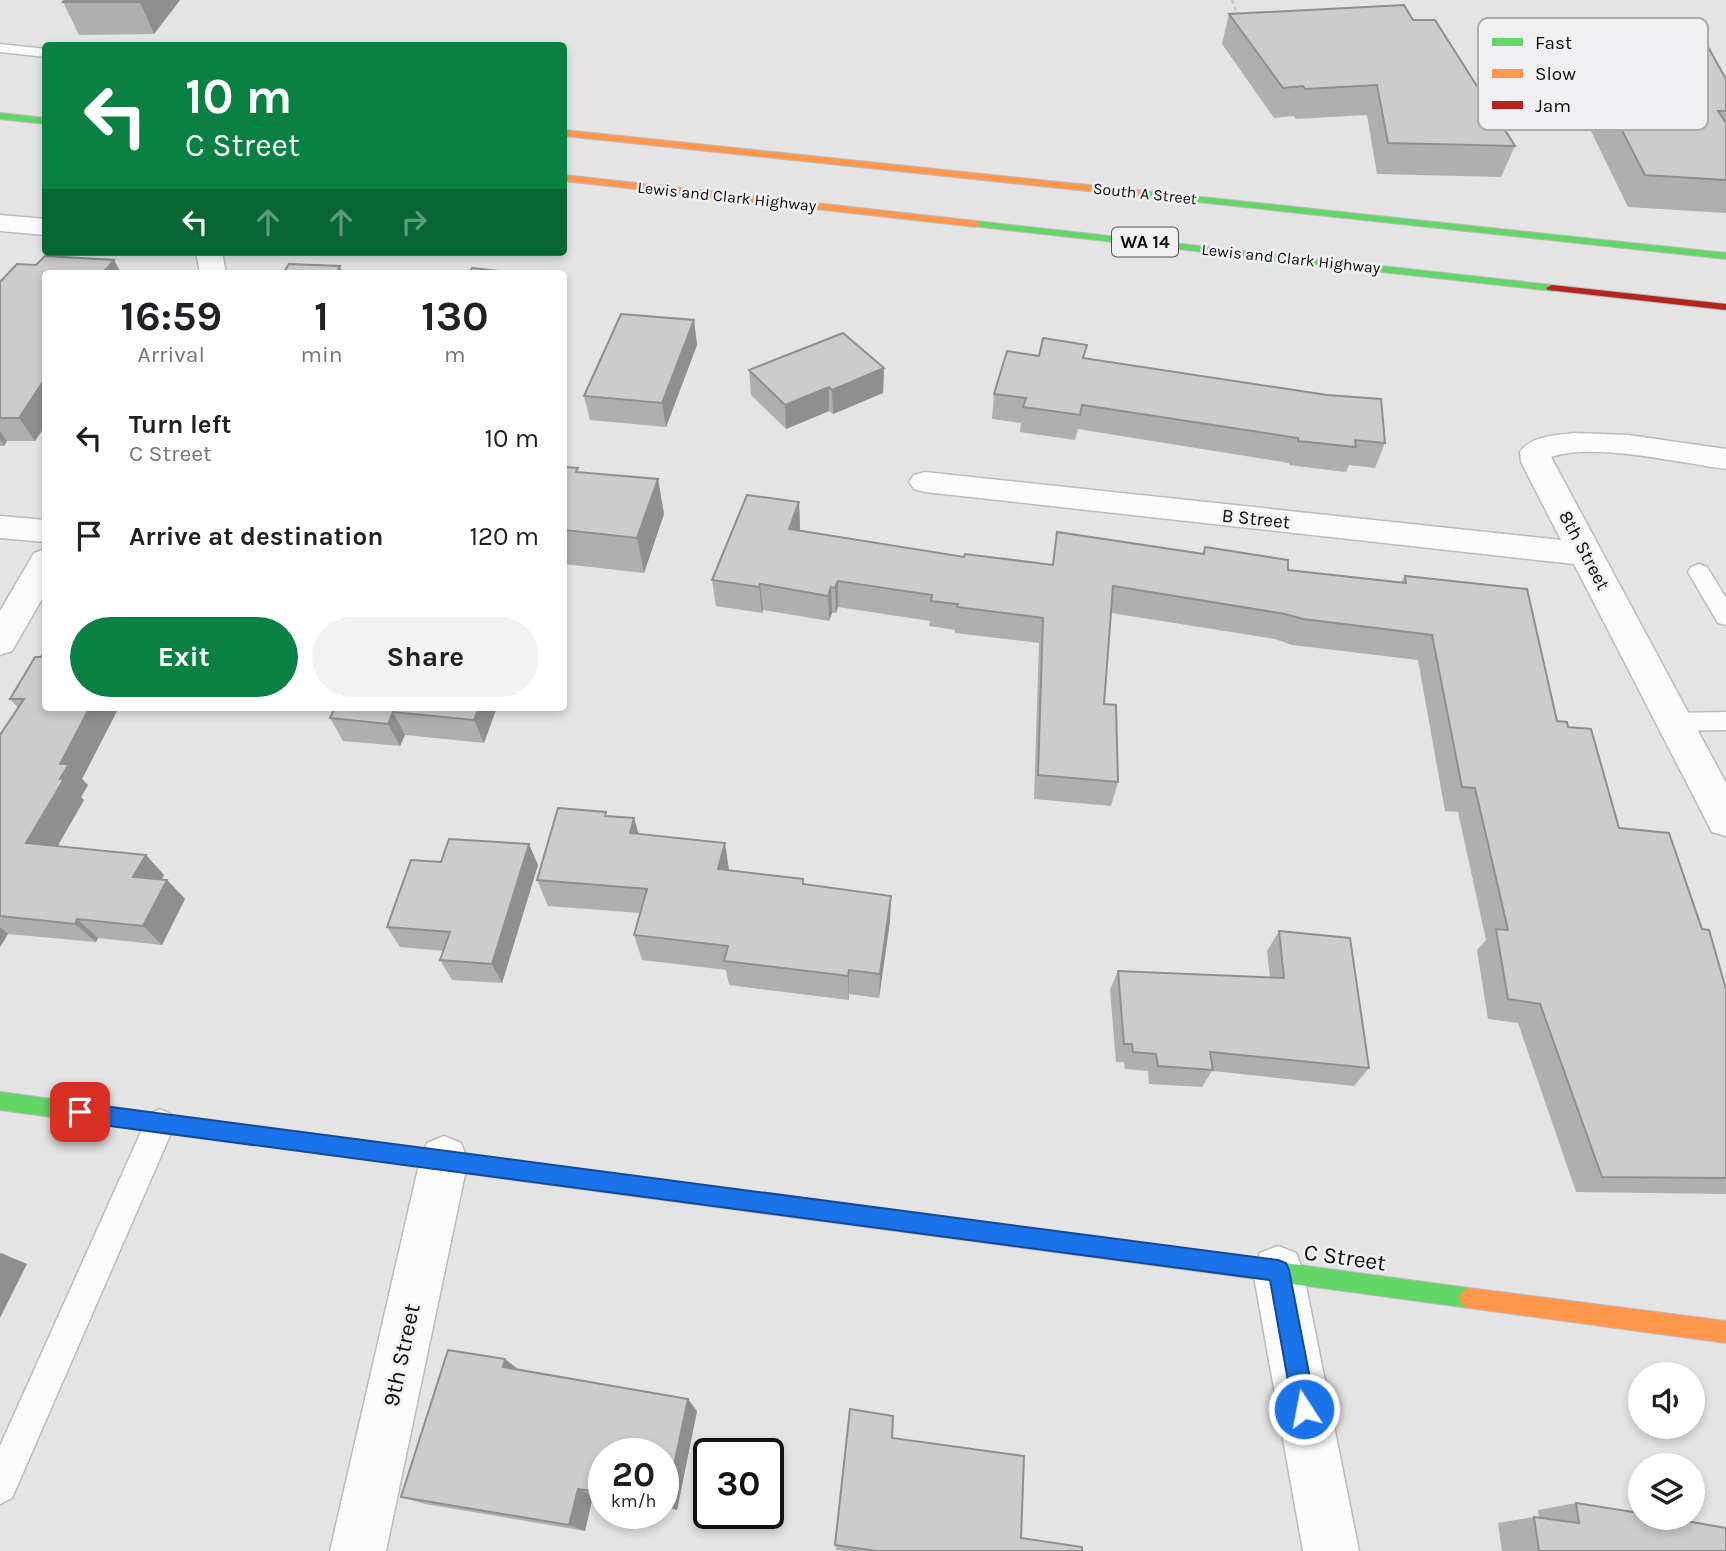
<!DOCTYPE html>
<html lang="en">
<head>
<meta charset="utf-8">
<style>
	:root { --surface:#fff; --page:#f2f2f2; --text:#202124; --muted:#757577; --accent:#0b8043 }
	body { margin:0; font-family:Karla,sans-serif; background:var(--page); color:var(--text); height:100vh; display:flex; flex-direction:column; font-size:26px; white-space:nowrap }
	* { box-sizing:border-box; margin:0 }
	p { font-size:23px; color:var(--muted) }
	.icon { flex:none; width:38px; height:38px; fill:none; stroke:currentColor; stroke-width:2; stroke-linecap:round; stroke-linejoin:round }
	.map { position:relative; flex:1; overflow:hidden }
	.panel { position:absolute; left:42px; top:270px; width:525px; height:441px; display:flex; flex-direction:column; background:var(--surface); border-radius:7px; box-shadow:0 4px 10px #0003 }
	.panel>* { flex:none }
	.top-card { position:absolute; left:42px; top:42px; width:525px; height:214px; border-radius:7px; box-shadow:0 4px 10px #0003; background:#0b8043; color:#fff; overflow:hidden }
	.tools { position:absolute; left:1628px; top:1362px; display:grid; gap:14px }
	.tools a { display:grid; place-items:center; width:77px; height:77px; border-radius:50%; background:var(--surface); box-shadow:0 4px 10px #0003; font-size:35px }
	.speed { position:absolute; left:588px; top:1438px; display:flex; gap:14px; font-size:35px; font-weight:700; text-align:center }
	.speed>* { display:grid; place-content:center; width:91px; height:91px; border-radius:50%; background:var(--surface); box-shadow:0 4px 10px #0003; line-height:1 }
	.speed small { font-size:18px; font-weight:400 }
	.speed .limit { border:4px solid #111; border-radius:10px; background:#fff; color:#111 }
	.pin { position:absolute; display:grid; place-items:center; width:60px; height:60px; color:#fff; margin:-30px; border-radius:14px; box-shadow:0 4px 10px #0006 }
	.me { position:absolute; width:77px; margin:-38px; rotate:349deg; stroke-linejoin:round; filter:drop-shadow(0 0 5px #0008) }
	.turn { display:flex; align-items:center; gap:24px; height:147px; padding:0 28px; font-size:32px }
	.turn .icon { width:91px; height:91px; stroke-width:2.5 }
	.turn b { display:block; font-size:49px; line-height:60px }
	.lanes { display:flex; align-items:center; height:66px; padding:0 28px; background:#0003; justify-content:center; gap:35px; direction:ltr }
	.lanes .off { opacity:.35 }
	.eta { display:flex; justify-content:space-evenly; align-items:center; height:119px; text-align:center }
	.eta b { font-size:42px; font-weight:700; line-height:49px }
	.cta { display:flex; gap:14px; margin-top:auto; padding:14px 28px }
	.cta a { flex:1; height:80px; border-radius:42px; background:var(--accent); color:#fff; font-size:28px; font-weight:700; line-height:80px; text-align:center }
	.cta a+a { background:var(--page); color:var(--text) }
	ul { padding:0; list-style:none }
	li { display:flex; align-items:center; gap:21px; height:98px; padding:0 28px }
	li div { flex:1 }
	li b { display:block; font-size:26px }
	li em { font-style:normal }
	.map>svg:first-child { display:block }
</style>
</head>
<body>
<div class="map">
<svg width="1726" height="1551" viewBox="0 0 1726 1551">
	<rect width="100%" height="100%" fill="#e4e4e4"/>
	<g fill="none" stroke-linecap="round" stroke-linejoin="round">
		<defs>
			<path id="lane" d="M0 44 46 49V57L0 52Z
				M1699 564 1707 567 1726 598V625L1718 623 1688 572 1691 567Z
				M1726 712V730L1674 731 1666 729 1662 722 1666 715 1674 713Z
				M160 1109 171 1114 175 1124 12 1498 0 1504V1446L149 1114Z"/>
			<path id="street" d="M0 215 46 219V235L0 231Z
				M196 252H222L226 273H200Z
				M1574 433 1628 435 1726 449V469C1681 463 1593 442 1551 457L1726 783V836L1712 832 1574 564 925 492 914 489 909 482 914 475 925 472 1561 540 1521 462 1520 452C1530 436 1557 435 1574 433Z
				M0 516 46 520V542L0 538Z
				M46 549V592L12 651 0 655V611L34 553Z
				M444 1136 461 1143 468 1160 386 1551H330L420 1160 427 1143Z
				M1278 1246 1296 1253 1303 1271 1359 1551H1303L1253 1271 1260 1253Z"/>
			<path id="fast" d="M0 113 46 118V124L0 119Z
				M1145 191 1726 253V259L1141 196 1140 194Z
				M976 221 1552 285 1558 288 1552 291 972 226V222Z
				M0 1092 617 1174 624 1177 627 1184 624 1191 617 1194 0 1110Z
				M1129 1242 1469 1288 1476 1291 1479 1298 1476 1305 1469 1308 1129 1262 1122 1259 1119 1252 1122 1245Z"/>
			<path id="slow" d="M564 130 1145 191 1150 194 1145 197 564 136Z
				M564 175 976 221 981 224 976 227 564 181Z
				M617 1174 1129 1242 1136 1245 1139 1252 1136 1259 1129 1262 617 1194 610 1191 607 1184 610 1177Z
				M1469 1288 1726 1321V1343L1469 1308 1462 1305 1459 1298 1462 1291Z"/>
			<path id="jam" d="M1552 285 1726 304V310L1548 290 1546 288Z"/>
		</defs>
		<use href="#lane" stroke="#bbb" stroke-width="3"/>
		<use href="#street" stroke="#bbb" stroke-width="3"/>
		<use href="#fast" stroke="#bbb" stroke-width="2"/>
		<use href="#slow" stroke="#bbb" stroke-width="2"/>
		<use href="#jam" stroke="#bbb" stroke-width="2"/>
		<path stroke="#c4c4c5" stroke-width="2.5" stroke-dasharray="3.5 3.5" stroke-linecap="butt" d="M1232 0 1239 19"/>
		<use href="#lane" fill="#fbfbfb" fill-rule="evenodd"/>
		<use href="#street" fill="#fbfbfb" fill-rule="evenodd"/>
		<use href="#fast" fill="#63d668" fill-rule="evenodd"/>
		<use href="#slow" fill="#ff974d" fill-rule="evenodd"/>
		<use href="#jam" fill="#b3261e" fill-rule="evenodd"/>
	</g>
	<path fill="#b0afaf" d="M65 0H180L154 34 79 35 63 2Z
		M1229 14 1413 20 1515 146 1501 177 1377 174 1367 115 1296 119 1294 116 1274 118 1222 44Z
		M1693 20 1726 79V213L1628 207 1586 121 1601 90 1642 92 1645 87 1669 88 1678 50Z
		M114 260 121 273H46L35 441H7L4 446H0V282L36 265Z
		M694 320 697 345 666 427 590 420 584 396Z
		M1039 356 1084 358 1385 443 1375 468 1349 465 1346 472 1289 465V463L1078 429 1075 440 1020 432 1021 423 992 419 994 394Z
		M884 368 883 393 833 414 829 411 786 429 751 395 749 370Z
		M564 467 578 472 658 479 664 514 644 573 564 564Z
		M799 502 800 530 964 557 1052 565 1057 532 1203 554 1205 547 1288 570 1401 582 1405 576 1557 721 1568 727 1619 828 1702 929 1726 989V1194L1576 1192 1518 1023 1488 1019 1477 950 1486 940 1458 812 1445 811 1418 660 1292 645 1275 639 1111 613 1104 704 1118 782 1111 806 1034 799 1039 643 955 633V630L929 626 930 621 838 607 836 613H832L829 621 763 610 762 613 716 606 712 580Z
		M35 657 46 707H119L82 779 88 785 81 797 84 800 57 846 146 855 164 875 161 879 167 880 185 899 162 945 98 938 96 942 8 934 0 947V735L18 708 10 699Z
		M335 707H497L484 743 405 735 400 746 343 741 330 718Z
		M607 816 639 834 729 870 803 879 804 885 890 921 879 998 849 994V1000L729 985 726 970 642 960 634 935 640 913 548 906 537 880Z
		M441 862 538 865 502 983 452 980 440 960 444 951 400 947 387 927Z
		M1279 931 1369 1068 1354 1086 1212 1071 1202 1087 1149 1084 1148 1071 1125 1069 1124 1062H1116L1110 990 1118 971 1270 978 1267 951Z
		M518 1369 697 1411 677 1510 663 1508V1454H604V1498L593 1496 585 1531 425 1504 401 1497Z
		M892 1438 1021 1538 1082 1551H845L837 1550 835 1545Z
		M1576 1503 1726 1551H1502L1498 1523 1534 1517 1539 1518 1538 1510Z"/>
	<path fill="#908f8f" d="M141 0H180L154 34 140 2Z
		M114 260 121 273H103Z
		M340 266 342 273H336Z
		M694 320 697 345 666 427 662 403Z
		M884 368 883 393 833 414 832 390Z
		M46 377V425L35 441 19 418Z
		M829 387V411L786 429 785 405Z
		M0 431 7 441 4 446 0 440Z
		M658 479 664 514 644 573 637 538Z
		M799 502 800 528 791 555 789 529Z
		M838 581V607L836 613 835 588Z
		M760 584 763 610 762 613 759 587Z
		M831 587 832 613 829 621 828 596Z
		M90 707H119L82 779 88 785 81 797 84 800 48 863 26 843 60 779V764Z
		M479 707H497L484 743 474 720Z
		M393 712 405 735 400 746 388 724Z
		M634 818 642 845 630 833Z
		M725 843 729 870 718 869Z
		M529 844 538 865 502 983 492 964Z
		M146 855 164 875 152 897 133 877Z
		M167 880 185 899 162 945 143 926Z
		M891 896 890 921 879 998 880 974Z
		M77 919 98 938 96 942 75 924Z
		M0 927 8 934 0 947Z
		M849 970V1000L848 976Z
		M1 1253 27 1264 0 1318V1254Z
		M505 1359 523 1373 503 1367Z
		M688 1399 697 1411 677 1510 666 1503Z
		M578 1489 593 1496 585 1531 569 1525Z"/>
	<path fill="#cdcccc" stroke="#908f8f" stroke-width="2" d="M65 0H141L140 2H63Z
		M1404 5 1413 20H1435L1515 146 1388 143 1377 85 1305 89 1303 86 1283 88 1229 14Z
		M1693 20 1726 79V111H1718L1726 123V180L1645 175 1601 90 1648 93 1645 87 1678 89Z
		M45 256 114 260 103 273H46V377L19 418H0V282L17 264 36 265Z
		M289 264 340 266 336 273H283Z
		M472 268 517 273H469Z
		M621 314 694 320 662 403 584 396Z
		M843 333 884 368 832 390 829 387 785 405 749 370Z
		M1043 338 1087 345 1083 358 1327 395 1381 399 1385 443 1355 440 1356 447 1298 441V438L1082 405 1080 415 1023 407 1026 398 994 394 1007 351 1039 356Z
		M564 467 578 468 576 472 658 479 637 538 564 530Z
		M747 495 799 502 789 529 964 557 965 554 1053 565 1057 532 1204 554 1205 547 1288 560V570L1406 583 1405 576 1527 589 1557 721 1567 722 1568 727 1591 729 1619 828 1669 833 1702 929 1709 930 1726 989V1178L1602 1177 1540 1004 1508 999 1496 929 1508 930 1475 788 1462 787 1432 635 1303 619 1285 614 1113 586 1104 704 1116 705 1118 782 1038 775 1043 618 957 607 958 604 931 601 932 595 838 581 835 588 831 587 828 596 760 584 759 587 712 580Z
		M46 649V707H90L60 764H69L60 779H64L26 843 146 855 133 877 167 880 143 926 77 919 75 924 0 916V735L24 699H10L35 657H41Z
		M335 707H479L474 720 393 712 388 724 330 718Z
		M558 808 606 812 605 816 634 818 630 833 725 843 718 869 803 879V884L891 896 880 974 849 970 848 976 724 961 728 946 634 935 647 889 537 880Z
		M449 839 529 844 492 964 440 960 450 932 387 927 411 860 441 862Z
		M1279 931 1350 938 1369 1068 1210 1052 1213 1070 1158 1066 1156 1054 1133 1052 1132 1044H1124L1118 971 1284 978Z
		M448 1350 505 1359 503 1367 688 1399 666 1503 663 1502V1454H604V1493L578 1489 569 1525 401 1497Z
		M850 1409 893 1416 892 1438 1024 1456 1021 1538 1082 1547V1551H877L835 1545Z
		M1576 1503 1640 1513V1517H1663L1726 1528V1551H1539L1534 1517 1579 1523Z"/>
	<path fill="#1a73e8" stroke="#114b97" stroke-width="2" d="M80 1103 1278 1260 1286 1263 1289 1270 1316 1409 1312 1417 1304 1420 1297 1417 1293 1409 1270 1280 80 1122 73 1119 70 1112 73 1106Z"/>
	<g text-anchor="middle" stroke-width="5" stroke-linejoin="round" paint-order="stroke">
		<g font-size="16" fill="#0d0d0e" stroke="#f0f0f2">
			<text transform="translate(1145 193) rotate(6)" y="6">South A Street</text>
			<text transform="translate(727 196) rotate(6)" y="6">Lewis and Clark Highway</text>
			<text transform="translate(1291 258) rotate(6)" y="6">Lewis and Clark Highway</text>
		</g>
		<rect fill="#f0f0f2" stroke="#515152" stroke-width="2" x="1112" y="227.5" width="66" height="29" rx="5"/>
		<g font-size="18" font-weight="bold" fill="#0d0d0e">
			<text x="1145" y="248">WA 14</text>
		</g>
		<g font-size="19" fill="#0d0d0e" stroke="#f0f0f2">
			<text transform="translate(1256 518) rotate(6)" y="7">B Street</text>
			<text transform="translate(1585 550) rotate(62)" y="7">8th Street</text>
		</g>
		<g font-size="23" fill="#0d0d0e" stroke="#f0f0f2">
			<text transform="translate(1345 1257) rotate(8)" y="8">C Street</text>
			<text transform="translate(401 1355) rotate(-78)" y="8">9th Street</text>
		</g>
	</g>
	<rect x="1478" y="18" width="230" height="112" rx="10" fill="#f0f0f2" stroke="#acacae" stroke-width="2"/>
	<rect x="1492" y="38" width="31" height="8" fill="#63d668"/>
	<rect x="1492" y="69" width="31" height="9" fill="#ff974d"/>
	<rect x="1492" y="101" width="31" height="8" fill="#b3261e"/>
	<g font-size="19" fill="#0d0d0e">
		<text x="1535" y="49">Fast</text>
		<text x="1535" y="80">Slow</text>
		<text x="1535" y="112">Jam</text>
	</g>
</svg>
<div class="tools">
<a><svg class="icon" aria-label="sound" viewBox="0 0 24 24"><path d="M4 9h4l5-4v14l-5-4H4zM17 9q2 3 0 6"/></svg></a>
<a><svg class="icon" aria-label="layers" viewBox="0 0 24 24"><path d="M12 4l9 5-9 5-9-5zM3 14l9 5 9-5"/></svg></a>
</div>
<div class="speed"><div>20<small>km/h</small></div><div class="limit">30</div></div>
<div class="pin" style="left:80px;top:1112px;background:#d93025"><svg class="icon" aria-label="arrive" viewBox="0 0 24 24"><path d="M6 21V4h12l-3 4 3 4H6"/></svg></div>
<svg class="me" style="left:1304px;top:1409px" viewBox="-20 -20 40 40"><circle r="17" fill="#1a73e8" stroke="#fff" stroke-width="3"/><path d="M0-11L8 9 0 5-8 9z" fill="#fff"/></svg>
<div class="top-card">
<div class="turn"><svg class="icon" aria-label="left" viewBox="0 0 24 24"><path d="M17 20v-9H6M10 6l-5 5 5 5"/></svg><div><b>10 m</b>C Street</div></div>
<div class="lanes"><svg class="icon" aria-label="left" viewBox="0 0 24 24"><path d="M17 20v-9H6M10 6l-5 5 5 5"/></svg><svg class="icon off" aria-label="ahead" viewBox="0 0 24 24"><path d="M12 20V5M6 11l6-6 6 6"/></svg><svg class="icon off" aria-label="ahead" viewBox="0 0 24 24"><path d="M12 20V5M6 11l6-6 6 6"/></svg><svg class="icon off" aria-label="right" viewBox="0 0 24 24"><path d="M7 20v-9h11M14 6l5 5-5 5"/></svg></div>
</div>
<section class="panel">
<div class="eta">
<div><b>16:59</b><p>Arrival</p></div>
<div><b>1</b><p>min</p></div>
<div><b>130</b><p>m</p></div>
</div>
<ul>
<li><svg class="icon" aria-label="left" viewBox="0 0 24 24"><path d="M17 20v-9H6M10 6l-5 5 5 5"/></svg><div><b>Turn left</b><p>C Street</p></div><em>10 m</em></li>
<li><svg class="icon" aria-label="arrive" viewBox="0 0 24 24"><path d="M6 21V4h12l-3 4 3 4H6"/></svg><div><b>Arrive at destination</b></div><em>120 m</em></li>
</ul>
<div class="cta"><a>Exit</a><a>Share</a></div>
</section>
</div>
</body>
</html>
